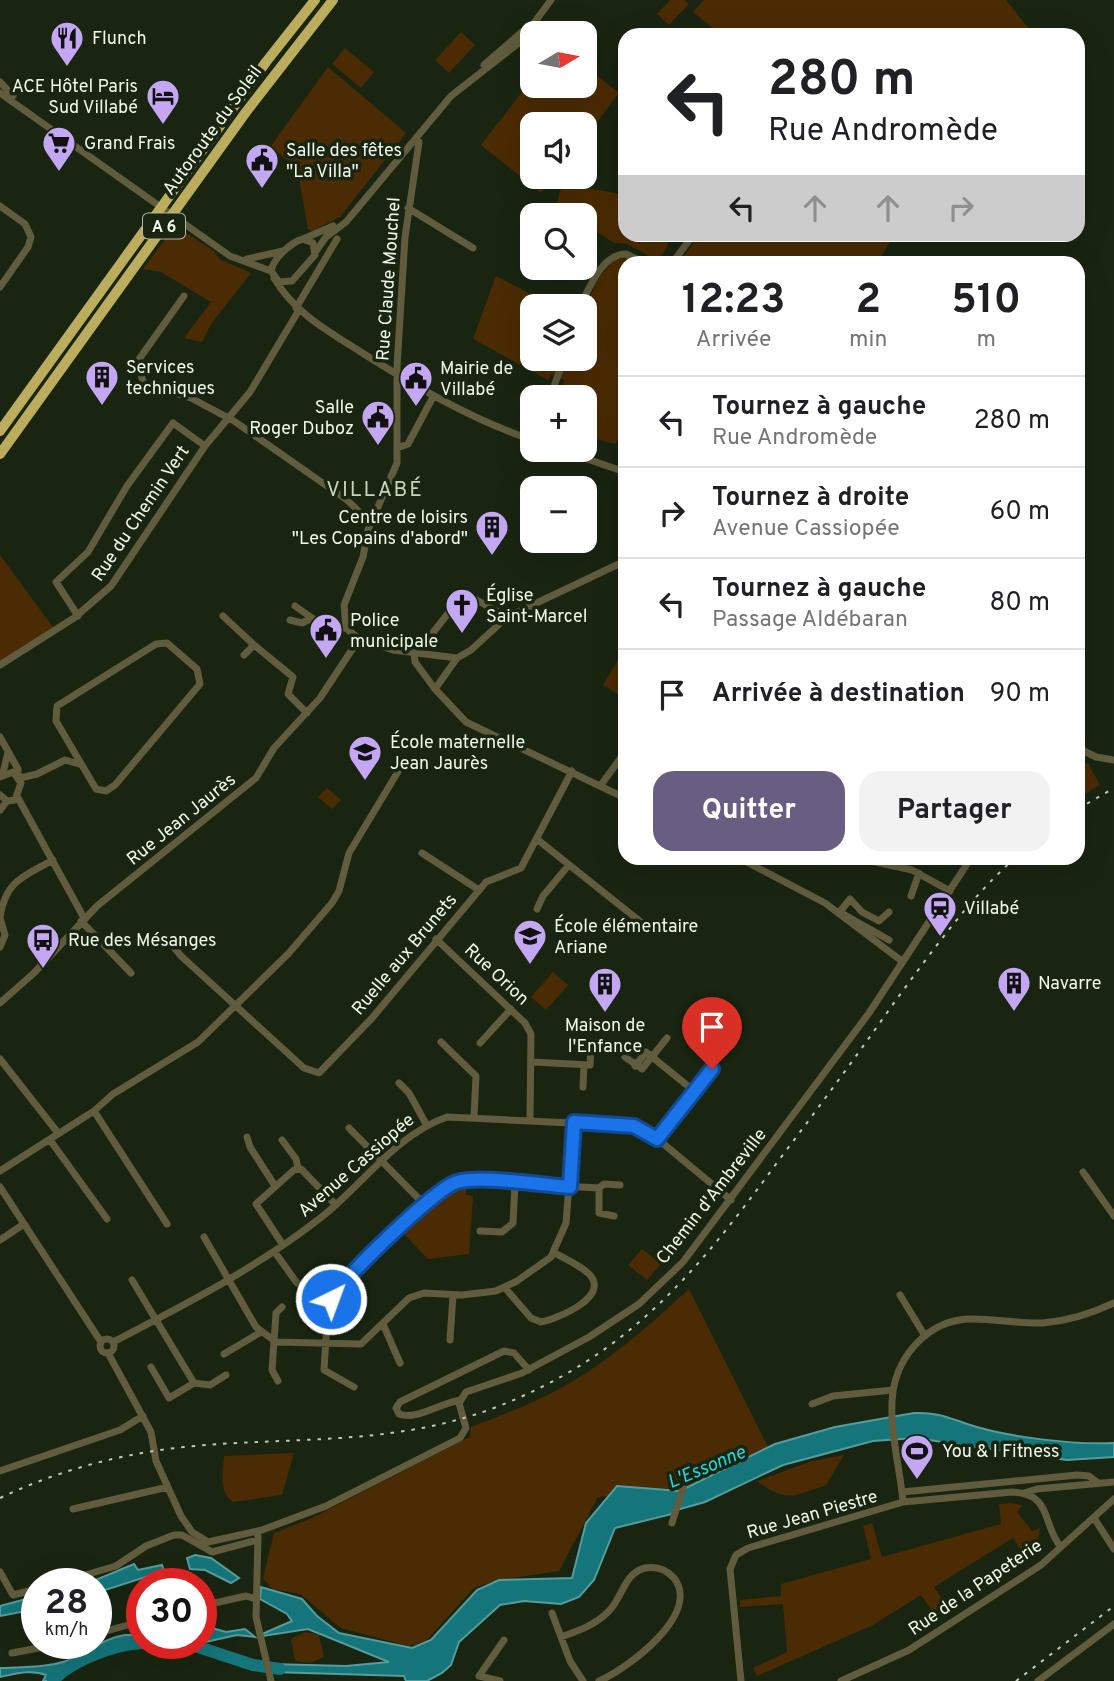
<!DOCTYPE html>
<html lang="fr">
<head>
<meta charset="utf-8">
<style>
	:root { --surface:#fff; --page:#f2f2f2; --text:#202124; --muted:#757577; --line:#e0e0e0; --accent:#695d81 }
	body { margin:0; font-family:Overpass,sans-serif; background:var(--page); color:var(--text); height:100vh; display:flex; flex-direction:column; font-size:26px; white-space:nowrap }
	* { box-sizing:border-box; margin:0 }
	p { font-size:23px; color:var(--muted) }
	.icon { flex:none; width:38px; height:38px; fill:none; stroke:currentColor; stroke-width:2; stroke-linecap:round; stroke-linejoin:round }
	.map { position:relative; flex:1; overflow:hidden }
	.sheet { position:absolute; left:618px; top:256px; width:467px; height:609px; display:flex; flex-direction:column; background:var(--surface); border-radius:21px; box-shadow:0 7px 28px #0002 }
	.sheet>* { flex:none }
	.top-card { position:absolute; left:618px; top:28px; width:467px; height:214px; border-radius:21px; box-shadow:0 7px 28px #0002; background:#fff; color:var(--text); overflow:hidden }
	.needle { width:46px; rotate:80deg }
	.tools { position:absolute; left:520px; top:21px; display:grid; gap:14px }
	.tools a { display:grid; place-items:center; width:77px; height:77px; border-radius:14px; background:var(--surface); box-shadow:0 7px 28px #0002; font-size:35px }
	.speed { position:absolute; left:21px; top:1568px; display:flex; gap:14px; font-size:35px; font-weight:700; text-align:center }
	.speed>* { display:grid; place-content:center; width:91px; height:91px; border-radius:50%; background:var(--surface); box-shadow:0 7px 28px #0002; line-height:1 }
	.speed small { font-size:18px; font-weight:400 }
	.speed .limit { border:10px solid #d22; background:#fff; color:#111 }
	.pin { position:absolute; display:grid; place-items:center; width:60px; height:60px; color:#fff; margin:-72px -30px; border-radius:50% 50% 50% 0; rotate:-45deg; box-shadow:0 0 7px #0007 }
	.pin .icon { rotate:45deg }
	.me { position:absolute; width:77px; margin:-38px; rotate:42deg; stroke-linejoin:round; filter:drop-shadow(0 0 5px #0008) }
	.turn { display:flex; align-items:center; gap:24px; height:147px; padding:0 35px; font-size:32px }
	.turn .icon { width:91px; height:91px; stroke-width:2.5 }
	.turn b { display:block; font-size:49px; line-height:60px }
	.lanes { display:flex; align-items:center; height:66px; padding:0 35px; background:#0003; justify-content:center; gap:35px; direction:ltr }
	.lanes .off { opacity:.35 }
	.eta { display:flex; justify-content:space-evenly; align-items:center; height:119px; text-align:center }
	.eta b { font-size:42px; font-weight:700; line-height:49px }
	.action { display:flex; gap:14px; margin-top:auto; padding:14px 35px }
	.action a { flex:1; height:80px; border-radius:21px; background:var(--accent); color:#fff; font-size:28px; font-weight:700; line-height:80px; text-align:center }
	.action a+a { background:var(--page); color:var(--text) }
	ul { padding:0; list-style:none }
	li { display:flex; align-items:center; gap:21px; height:91px; padding:0 35px; border-top:2px solid var(--line) }
	li div { flex:1 }
	li b { display:block; font-size:26px }
	li em { font-style:normal }
	.map>svg:first-child { display:block }
</style>
</head>
<body>
<div class="map">
<svg width="1114" height="1681" viewBox="0 0 1114 1681">
	<rect width="100%" height="100%" fill="#192511"/>
	<path fill="#4b2b04" d="M670 0H684L689 4 669 25 657 14Z
		M704 0H1006L1034 35H721L693 12Z
		M461 32 475 45 449 73 435 60Z
		M345 48 374 72 361 88 332 64Z
		M585 66 619 93 585 138 584 124H532V177H554L541 193 481 145 532 79V86H584Z
		M328 67 406 133 340 217 312 231 308 229 297 167 270 147Z
		M564 177H576L588 188 625 195V234L667 236 668 246 658 261 627 244 614 243 585 224 584 215H570L556 206Z
		M175 226 214 251 219 259 251 273 211 324 202 342 184 338 211 302 161 272 143 269Z
		M699 235V234L894 235 878 262H680Z
		M627 258 634 262H625V429L615 444 585 436 584 397H557L565 380 551 375 548 380 473 339 496 276 554 306H532V359H584C585 322 584 286 615 260Z
		M0 555 55 630 0 664Z
		M625 648V698L603 685Z
		M1088 763 1100 785 1078 798V765Z
		M327 788 341 800 332 809 318 797Z
		M553 972 568 985 546 1010 531 997Z
		M466 1187V1195L473 1196 469 1254 428 1259 404 1234 445 1196Z
		M642 1249 661 1264 647 1280 628 1265Z
		M689 1289 770 1451 697 1488 598 1497 559 1571 498 1580 474 1588 425 1642 408 1646 341 1628 300 1594 272 1589 263 1578 274 1533 310 1519 470 1437 471 1427C505 1414 539 1401 570 1383 614 1357 652 1323 689 1289Z
		M294 1453 282 1495 233 1502C218 1491 223 1472 224 1456Z
		M844 1455 826 1485C792 1496 788 1504 757 1481L812 1461Z
		M1011 1503 1022 1505 1017 1512 1032 1531 1040 1528 1037 1549 1028 1561 1013 1538 934 1587 947 1607 935 1615 921 1595 873 1625 757 1676 753 1668 787 1652 783 1604 740 1607V1600L781 1596V1584L871 1559 863 1526 872 1523 882 1557 1001 1524 999 1504Z
		M305 1632 319 1634 324 1657 310 1663 295 1661 291 1639Z"/>
	<path fill="#14757a" stroke="#569c9c" stroke-width="2" d="M914 1413C935 1412 947 1417 967 1424 1006 1437 1073 1445 1114 1443V1457L1067 1460 915 1438 873 1441 783 1465 705 1502 673 1511 672 1514 615 1528 594 1580 579 1597 561 1604 524 1601 500 1605 459 1642 451 1665 442 1673 427 1681H406L404 1676 272 1672 271 1664 346 1666 389 1662 308 1629 263 1636 262 1634 292 1621 287 1614 260 1599 261 1587 302 1599 317 1616 339 1633 412 1648 431 1640 477 1590 499 1580 572 1578 586 1523 617 1486 680 1491 775 1444 835 1427Z
		M195 1555 211 1558 239 1578 231 1583 205 1570 190 1569 187 1558Z
		M134 1564 138 1570 162 1565 164 1571 96 1593V1584L93 1581Z
		M37 1596V1609L0 1616V1606Z
		M212 1628 226 1632 245 1629 255 1637 237 1635 201 1643V1629Z
		M125 1635H142V1643C116 1644 69 1661 53 1681H43L46 1675C31 1669 15 1674 0 1677V1668C23 1667 55 1668 76 1657 93 1649 105 1638 125 1635Z"/>
	<g fill="none" stroke-linecap="round" stroke-linejoin="round">
		<path stroke="#14757a" stroke-width="12" d="M186 1643 253 1665 280 1669
			M53 1681C69 1661 116 1644 142 1643"/>
		<path stroke="#615c3d" stroke-width="7" d="M484 65 522 32
			M0 82 13 96
			M0 93 230 256 271 271
			M419 142 405 237 397 367V463L368 530 363 557 344 605 346 628 359 639 393 650 457 658 471 650 507 617 625 561
			M0 206 25 224 31 237 28 247 0 287
			M408 208 473 248
			M303 239 333 226
			M303 239 313 243 315 255 292 281 279 282 271 271C273 259 291 242 303 239Z
			M316 251 326 237 346 222 451 96 520 42 551 0
			M247 259 283 251
			M673 262 694 234
			M274 278C295 314 330 332 364 354 418 388 471 419 532 440
			M184 296 137 362 144 384 191 398 234 421 347 500 371 523
			M580 306C590 287 602 254 626 254L643 262
			M296 308 337 239
			M550 397 564 359
			M397 448 408 444 433 397
			M561 450 625 472
			M295 606 312 618
			M78 616 56 582 88 552 127 486 173 423 205 446
			M223 616 254 645
			M290 620 302 623 312 618 331 628H346
			M167 643 197 669 200 684 115 785 106 791 96 789 56 721 57 706 156 644Z
			M414 653 415 662 435 689 466 722 625 798
			M417 653 464 593 507 617
			M244 655 254 645 293 677 288 694 307 713
			M0 665 74 618 111 586 205 446 250 392 299 310
			M435 689 457 658
			M0 737 18 769V776
			M1078 748 1096 757 1114 760
			M3 773 8 752
			M0 777 13 772 21 783 15 800 7 801 0 795
			M20 778 37 774 65 760 79 764
			M601 785 625 752
			M18 798 84 918
			M0 810 7 801
			M538 840 642 923
			M422 853 479 890
			M739 858 825 903 903 962
			M857 858 912 870 950 891
			M911 896 919 873
			M537 909 543 896 568 866
			M839 913 850 899 862 912 879 921 889 912
			M843 914 889 940
			M0 917C6 880 23 877 53 860
			M0 918 5 935 0 947
			M81 921 131 973
			M436 939 525 1023 531 1034 530 1120
			M169 941 181 956 304 1068 319 1073 372 1018 486 882 521 868 572 771
			M0 1003 34 973 97 906 256 778 274 748 320 698 359 639
			M441 1042 476 1076 474 1117
			M480 1043 511 1009
			M625 1057 642 1069 667 1038
			M0 1059 58 1133
			M532 1062 590 1065 591 1045
			M635 1066 646 1052 694 1091
			M399 1083 409 1093 426 1124
			M583 1087 584 1065
			M94 1111 167 1224
			M349 1128 425 1205
			M247 1137 250 1147 275 1186
			M657 1139 712 1068
			M50 1140 107 1219
			M282 1140 296 1159 298 1168
			M0 1171 94 1111 113 1094 198 1042 288 954 332 903 339 891 349 853 402 765
			M1083 1172 1114 1216
			M0 1187 101 1342
			M599 1188 604 1184 620 1185
			M480 1231 502 1232 513 1223 515 1183
			M204 1237 256 1327 276 1342 361 1344 409 1298 424 1293 462 1295 496 1291 517 1281 551 1257 566 1223 574 1122
			M0 1240 24 1224
			M283 1245 256 1204 294 1170 301 1169 336 1205
			M274 1251 297 1283
			M132 1280 194 1383
			M505 1288 531 1318 541 1322C557 1319 613 1296 588 1273 579 1265 565 1259 555 1253
			M900 1295 925 1336
			M383 1324 400 1363
			M100 1346a7 7 0 1 1 14 0a7 7 0 1 1-14 0Z
			M450 1340 453 1295
			M113 1342C184 1305 255 1269 319 1219 362 1186 395 1135 447 1117L634 1126 654 1136 731 1200
			M108 1353 151 1432 156 1461 181 1516 192 1532 208 1542 262 1530 326 1506 460 1438 466 1428 459 1403 466 1392 522 1373 589 1337 639 1304 683 1262 869 1013 971 858
			M224 1354 261 1332
			M151 1367 169 1398 194 1383 210 1385 226 1375
			M278 1381 272 1370 276 1313 282 1307
			M354 1387 324 1370 328 1307 334 1294 435 1196 452 1183 470 1181 599 1188V1213L614 1216
			M461 1400C442 1402 416 1421 399 1414L396 1408 400 1402 504 1351 514 1353 529 1370
			M812 1404 833 1396 893 1390
			M0 1471 120 1430 143 1416
			M902 1492 1077 1475 1089 1476 1098 1483
			M1024 1493 1037 1489 1114 1482
			M903 1502C900 1466 888 1427 893 1391 899 1354 929 1321 968 1319 993 1318 1018 1324 1043 1323 1068 1321 1091 1314 1114 1303
			M73 1509 168 1487
			M1094 1518 1114 1549
			M672 1523 684 1485
			M258 1536 256 1617 271 1681
			M0 1572 13 1595 37 1589
			M54 1584 116 1566 146 1546 174 1535H182L212 1552 257 1540
			M201 1606 246 1596 256 1599
			M552 1613 570 1661 583 1681
			M96 1634 142 1621
			M561 1637C578 1631 595 1625 608 1612 622 1599 624 1573 645 1568 656 1566 666 1569 674 1578 702 1614 627 1669 599 1681
			M12 1653 65 1643
			M500 1681 479 1676 504 1640
			M741 1681 730 1569 736 1555 748 1548 903 1502 1012 1492C1053 1493 1042 1526 1061 1547
			M841 1681 909 1650 1041 1565 1114 1499
			M1038 1681 1114 1624"/>
		<path stroke="#bbad5d" stroke-width="10" d="M0 431 266 62 315 0
			M0 454 246 112 333 0"/>
		<path stroke="#c0c9bb" stroke-width="2" stroke-dasharray="3.5 7" stroke-linecap="butt" d="M1078 809 1114 788
			M0 1498C59 1470 120 1454 184 1447 291 1436 390 1447 494 1408 629 1356 697 1272 779 1160 819 1107 858 1054 896 1000 933 950 969 899 1015 858
			M1016 1681 1114 1606"/>
	</g>
	<g fill="none" stroke-linecap="round" stroke-linejoin="round">
		<defs>
			<path id="route" d="M331 1299C342 1279 437 1187 457 1182 482 1175 542 1185 570 1187L574 1122 634 1126 657 1139 712 1069"/>
		</defs>
		<use href="#route" stroke="#114b97" stroke-width="18"/>
		<use href="#route" stroke="#1a73e8" stroke-width="12"/>
	</g>
	<defs>
		<symbol id="restaurant-pin" viewBox="-11 -11 22 30"><path d="M0 17L-7.5 6A9.5 9.5 0 1 1 7.5 6Z" fill="#c3a7f2" stroke="#192511"/><path d="M-5-6h1v4h1v-4h1v4h1v-4h1v5L-1.5 .5V6h-2V.5L-5-1ZM5-6V6H3V1.5H1.5Q1.5-4 5-6Z" fill="#111"/></symbol>
		<symbol id="hotel-pin" viewBox="-11 -11 22 30"><path d="M0 17L-7.5 6A9.5 9.5 0 1 1 7.5 6Z" fill="#c3a7f2" stroke="#192511"/><path d="M-6-4.5h1.5V1H6V5H4.5V3h-9V5H-6ZM-4 0a1.8 1.8 0 1 1 3.6 0ZM.5 0V-2.5h3Q6-2.5 6 0Z" fill="#111"/></symbol>
		<symbol id="supermarket-pin" viewBox="-11 -11 22 30"><path d="M0 17L-7.5 6A9.5 9.5 0 1 1 7.5 6Z" fill="#c3a7f2" stroke="#192511"/><path d="M-6-5.5h2.5l.6 2H6L4.5 2H-2.5L-4.4-4H-6ZM-1.5 3.2a1.3 1.3 0 1 0 .1 0ZM3 3.2a1.3 1.3 0 1 0 .1 0Z" fill="#111"/></symbol>
		<symbol id="civic-pin" viewBox="-11 -11 22 30"><path d="M0 17L-7.5 6A9.5 9.5 0 1 1 7.5 6Z" fill="#c3a7f2" stroke="#192511"/><path d="M-.6-6.5H3V-4.5H.6V-3L4-1V1h2V6H-6V1h2V-1L-.6-3ZM-1.2 2.5V6h2.4V2.5Z" fill="#111"/></symbol>
		<symbol id="building-pin" viewBox="-11 -11 22 30"><path d="M0 17L-7.5 6A9.5 9.5 0 1 1 7.5 6Z" fill="#c3a7f2" stroke="#192511"/><path d="M-4-6H4V6H1V3H-1V6H-4ZM-2.5-4.3h1.7v1.8h-1.7ZM.8-4.3h1.7v1.8H.8ZM-2.5-1h1.7V.8h-1.7ZM.8-1h1.7V.8H.8Z" fill="#111"/></symbol>
		<symbol id="church-pin" viewBox="-11 -11 22 30"><path d="M0 17L-7.5 6A9.5 9.5 0 1 1 7.5 6Z" fill="#c3a7f2" stroke="#192511"/><path d="M-1.2-6h2.4v3.5h3.3v2.4h-3.3V6h-2.4V-.1h-3.3v-2.4h3.3Z" fill="#111"/></symbol>
		<symbol id="school-pin" viewBox="-11 -11 22 30"><path d="M0 17L-7.5 6A9.5 9.5 0 1 1 7.5 6Z" fill="#c3a7f2" stroke="#192511"/><path d="M0-5L7-2L0 1L-7-2ZM-4 1L0 2.5L4 1V4Q0 6-4 4Z" fill="#111"/></symbol>
		<symbol id="station-pin" viewBox="-11 -11 22 30"><path d="M0 17L-7.5 6A9.5 9.5 0 1 1 7.5 6Z" fill="#c3a7f2" stroke="#192511"/><path d="M-3-6H3Q5-6 5-4V2Q5 4 3 4L4.5 6H3L1.5 4h-3L-3 6H-4.5L-3 4Q-5 4-5 2V-4Q-5-6-3-6ZM-3.5-4v3h7v-3ZM-3.5 1v1.5H-2V1ZM2 1v1.5H3.5V1Z" fill="#111"/></symbol>
		<symbol id="bus-pin" viewBox="-11 -11 22 30"><path d="M0 17L-7.5 6A9.5 9.5 0 1 1 7.5 6Z" fill="#c3a7f2" stroke="#192511"/><path d="M-5-6H5V4H4V6H2V4H-2V6H-4V4H-5ZM-3.5-4V0h7V-4ZM-3.5 1.2v1.5H-2V1.2ZM2 1.2v1.5H3.5V1.2Z" fill="#111"/></symbol>
		<symbol id="stadium-pin" viewBox="-11 -11 22 30"><path d="M0 17L-7.5 6A9.5 9.5 0 1 1 7.5 6Z" fill="#c3a7f2" stroke="#192511"/><path d="M0-5a6.5 5 0 1 0 0 10a6.5 5 0 1 0 0-10ZM-3.5-1.8h7v3.6h-7Z" fill="#111"/></symbol>
	</defs>
	<g fill-rule="evenodd">
		<use href="#restaurant-pin" x="48" y="19" width="38" height="52"/>
		<use href="#hotel-pin" x="144" y="77" width="38" height="52"/>
		<use href="#supermarket-pin" x="40" y="124" width="38" height="52"/>
		<use href="#civic-pin" x="243" y="141" width="38" height="52"/>
		<use href="#building-pin" x="83" y="358" width="38" height="52"/>
		<use href="#civic-pin" x="397" y="359" width="38" height="52"/>
		<use href="#civic-pin" x="359" y="398" width="38" height="52"/>
		<use href="#building-pin" x="473" y="508" width="38" height="52"/>
		<use href="#church-pin" x="443" y="586" width="38" height="52"/>
		<use href="#civic-pin" x="307" y="611" width="38" height="52"/>
		<use href="#school-pin" x="346" y="733" width="38" height="52"/>
		<use href="#station-pin" x="921" y="889" width="38" height="52"/>
		<use href="#school-pin" x="511" y="917" width="38" height="52"/>
		<use href="#bus-pin" x="24" y="921" width="38" height="52"/>
		<use href="#building-pin" x="995" y="964" width="38" height="52"/>
		<use href="#building-pin" x="586" y="965" width="38" height="52"/>
		<use href="#stadium-pin" x="898" y="1432" width="38" height="52"/>
	</g>
	<g text-anchor="middle" stroke-width="7" stroke-linejoin="round" paint-order="stroke">
		<rect fill="#192511" stroke="#b0b9aa" stroke-width="2" x="143" y="213.5" width="42" height="25" rx="5"/>
		<g font-size="16" font-weight="bold" fill="#f0f8eb">
			<text x="164" y="232">A 6</text>
		</g>
		<g font-size="18" fill="#f0f8eb" stroke="#192511" text-anchor="start">
			<text x="92" y="44">Flunch</text>
			<text x="138" y="92" text-anchor="end">ACE Hôtel Paris<tspan x="138" dy="21">Sud Villabé</tspan></text>
			<text x="84" y="149">Grand Frais</text>
			<text x="286" y="156">Salle des fêtes<tspan x="286" dy="21">"La Villa"</tspan></text>
			<text x="126" y="373">Services<tspan x="126" dy="21">techniques</tspan></text>
			<text x="440" y="374">Mairie de<tspan x="440" dy="21">Villabé</tspan></text>
			<text x="354" y="413" text-anchor="end">Salle<tspan x="354" dy="21">Roger Duboz</tspan></text>
			<text x="468" y="523" text-anchor="end">Centre de loisirs<tspan x="468" dy="21">"Les Copains d'abord"</tspan></text>
			<text x="486" y="601">Église<tspan x="486" dy="21">Saint-Marcel</tspan></text>
			<text x="350" y="626">Police<tspan x="350" dy="21">municipale</tspan></text>
			<text x="390" y="748">École maternelle<tspan x="390" dy="21">Jean Jaurès</tspan></text>
			<text x="964" y="914">Villabé</text>
			<text x="554" y="932">École élémentaire<tspan x="554" dy="21">Ariane</tspan></text>
			<text x="68" y="946">Rue des Mésanges</text>
			<text x="1038" y="989">Navarre</text>
			<text x="605" y="1031" text-anchor="middle">Maison de<tspan x="605" dy="21">l'Enfance</tspan></text>
			<text x="942" y="1457">You &amp; I Fitness</text>
		</g>
		<g font-size="18" fill="#f0f8eb" stroke="#192511">
			<text transform="translate(212 130) rotate(-54)" y="6">Autoroute du Soleil</text>
			<text transform="translate(388 279) rotate(-86)" y="6">Rue Claude Mouchel</text>
			<text transform="translate(140 513) rotate(-56)" y="6">Rue du Chemin Vert</text>
			<text transform="translate(181 819) rotate(-39)" y="6">Rue Jean Jaurès</text>
			<text transform="translate(404 954) rotate(-50)" y="6">Ruelle aux Brunets</text>
			<text transform="translate(497 974) rotate(43)" y="6">Rue Orion</text>
			<text transform="translate(356 1165) rotate(-41)" y="6">Avenue Cassiopée</text>
			<text transform="translate(711 1196) rotate(-52)" y="6">Chemin d'Ambreville</text>
			<text transform="translate(812 1514) rotate(-16)" y="6">Rue Jean Piestre</text>
			<text transform="translate(975 1587) rotate(-34)" y="6">Rue de la Papeterie</text>
		</g>
		<g font-size="19" font-style="italic" fill="#22d9e3" stroke="#192511">
			<text transform="translate(706 1466) rotate(-23)" y="7">L'Essonne</text>
		</g>
		<g font-size="21" letter-spacing="2" fill="#c6d5bc" stroke="#192511">
			<text x="375" y="496">VILLABÉ</text>
		</g>
	</g>
</svg>
<div class="tools">
<a><svg class="needle" viewBox="-14 -14 28 28"><path d="M0-13l5 13h-10z" fill="#e53935"/><path d="M0 13l5-13h-10z" fill="#757577"/></svg></a>
<a><svg class="icon" aria-label="sound" viewBox="0 0 24 24"><path d="M4 9h4l5-4v14l-5-4H4zM17 9q2 3 0 6"/></svg></a>
<a><svg class="icon" aria-label="search" viewBox="0 0 24 24"><circle cx="10" cy="10" r="6"/><path d="M15 15l6 6"/></svg></a>
<a><svg class="icon" aria-label="layers" viewBox="0 0 24 24"><path d="M12 4l9 5-9 5-9-5zM3 14l9 5 9-5"/></svg></a>
<a>+</a>
<a>−</a>
</div>
<div class="speed"><div>28<small>km/h</small></div><div class="limit">30</div></div>
<div class="pin" style="left:712px;top:1069px;background:#d93025"><svg class="icon" aria-label="arrive" viewBox="0 0 24 24"><path d="M6 21V4h12l-3 4 3 4H6"/></svg></div>
<svg class="me" style="left:331px;top:1299px" viewBox="-20 -20 40 40"><circle r="17" fill="#1a73e8" stroke="#fff" stroke-width="3"/><path d="M0-11L8 9 0 5-8 9z" fill="#fff"/></svg>
<div class="top-card">
<div class="turn"><svg class="icon" aria-label="left" viewBox="0 0 24 24"><path d="M17 20v-9H6M10 6l-5 5 5 5"/></svg><div><b>280 m</b>Rue Andromède</div></div>
<div class="lanes"><svg class="icon" aria-label="left" viewBox="0 0 24 24"><path d="M17 20v-9H6M10 6l-5 5 5 5"/></svg><svg class="icon off" aria-label="ahead" viewBox="0 0 24 24"><path d="M12 20V5M6 11l6-6 6 6"/></svg><svg class="icon off" aria-label="ahead" viewBox="0 0 24 24"><path d="M12 20V5M6 11l6-6 6 6"/></svg><svg class="icon off" aria-label="right" viewBox="0 0 24 24"><path d="M7 20v-9h11M14 6l5 5-5 5"/></svg></div>
</div>
<section class="sheet">
<div class="eta">
<div><b>12:23</b><p>Arrivée</p></div>
<div><b>2</b><p>min</p></div>
<div><b>510</b><p>m</p></div>
</div>
<ul>
<li><svg class="icon" aria-label="left" viewBox="0 0 24 24"><path d="M17 20v-9H6M10 6l-5 5 5 5"/></svg><div><b>Tournez à gauche</b><p>Rue Andromède</p></div><em>280 m</em></li>
<li><svg class="icon" aria-label="right" viewBox="0 0 24 24"><path d="M7 20v-9h11M14 6l5 5-5 5"/></svg><div><b>Tournez à droite</b><p>Avenue Cassiopée</p></div><em>60 m</em></li>
<li><svg class="icon" aria-label="left" viewBox="0 0 24 24"><path d="M17 20v-9H6M10 6l-5 5 5 5"/></svg><div><b>Tournez à gauche</b><p>Passage Aldébaran</p></div><em>80 m</em></li>
<li><svg class="icon" aria-label="arrive" viewBox="0 0 24 24"><path d="M6 21V4h12l-3 4 3 4H6"/></svg><div><b>Arrivée à destination</b></div><em>90 m</em></li>
</ul>
<div class="action"><a>Quitter</a><a>Partager</a></div>
</section>
</div>
</body>
</html>
